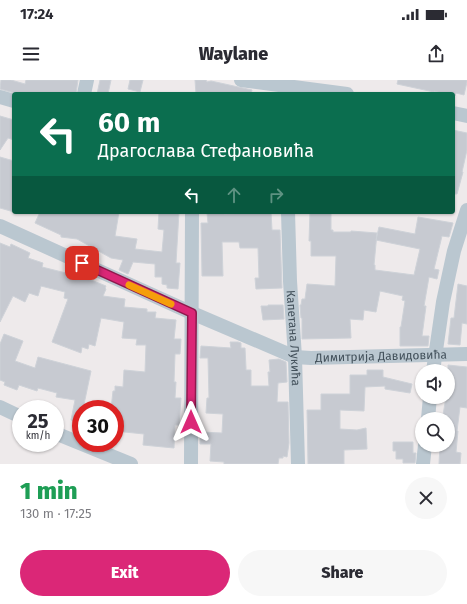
<!DOCTYPE html>
<html lang="en">
<head>
<meta charset="utf-8">
<style>
	:root { --surface:#fff; --page:#f7f7f7; --text:#2b2b33; --muted:#7c7c81; --accent:#db2777 }
	body { margin:0; font-family:"Fira Sans",sans-serif; background:var(--page); color:var(--text); height:100vh; display:flex; flex-direction:column; font-size:15px; white-space:nowrap }
	* { box-sizing:border-box; margin:0 }
	p { font-size:13px; color:var(--muted) }
	.icon { flex:none; width:22px; height:22px; fill:none; stroke:currentColor; stroke-width:2; stroke-linecap:round; stroke-linejoin:round }
	.map { position:relative; height:384px; overflow:hidden }
	.side { display:flex; flex-direction:column; background:var(--surface); flex:1 }
	.side>* { flex:none }
	.top-card { position:absolute; left:12px; top:12px; width:443px; height:122px; border-radius:4px; box-shadow:0 1px 3px #0004; background:#0b6e4f; color:#fff; overflow:hidden }
	.tools { position:absolute; left:415px; top:284px; display:grid; gap:8px }
	.tools a { display:grid; place-items:center; width:40px; height:40px; border-radius:50%; background:var(--surface); box-shadow:0 1px 3px #0004; font-size:20px }
	.speed { position:absolute; left:12px; top:320px; display:flex; gap:8px; font-size:20px; font-weight:700; text-align:center }
	.speed>* { display:grid; place-content:center; width:52px; height:52px; border-radius:50%; background:var(--surface); box-shadow:0 1px 3px #0004; line-height:1 }
	.speed small { font-size:10px; font-weight:400 }
	.speed .limit { border:6px solid #d22; background:#fff; color:#111 }
	.pin { position:absolute; display:grid; place-items:center; width:34px; height:34px; color:#fff; margin:-17px; border-radius:8px; box-shadow:0 2px 6px #0006 }
	.me { position:absolute; width:44px; margin:-22px; rotate:0deg; stroke-linejoin:round; filter:drop-shadow(0 0 3px #0008) }
	.turn { display:flex; align-items:center; gap:14px; height:84px; padding:0 20px; font-size:18px }
	.turn .icon { width:52px; height:52px; stroke-width:2.5 }
	.turn b { display:block; font-size:28px; line-height:34px }
	.lanes { display:flex; align-items:center; height:38px; padding:0 20px; background:#0003; justify-content:center; gap:20px; direction:ltr }
	.lanes .off { opacity:.35 }
	.round { display:grid; place-items:center; flex:none; width:42px; height:42px; border-radius:21px; background:var(--page) }
	.headline { display:flex; align-items:center; justify-content:space-between; height:68px; padding:0 20px }
	h1 { font-size:24px; font-weight:800; line-height:30px; color:#1e9e55 }
	.button { display:flex; gap:8px; margin-top:auto; padding:8px 20px }
	.button a { flex:1; height:46px; border-radius:24px; background:var(--accent); color:#fff; font-size:16px; font-weight:800; line-height:46px; text-align:center }
	.button a+a { background:var(--page); color:var(--text) }
	.status { display:flex; justify-content:space-between; align-items:center; height:28px; padding:0 20px; background:var(--surface); direction:ltr }
	.status svg { height:11px; fill:currentColor }
	header { display:flex; justify-content:space-between; align-items:center; height:52px; padding:0 20px; background:var(--surface); font-size:18px; font-weight:800 }
	.map>svg:first-child { display:block }
</style>
</head>
<body>
<div class="status"><b>17:24</b><svg viewBox="0 0 49 12"><path d="M0 12V9h3v3zM5 12V6h3v6zM10 12V3h3v9zM15 12V0h3v12zM26 1h20v11H26zM47 4h2v5h-2z"/></svg></div>
<header><svg class="icon" aria-label="menu" viewBox="0 0 24 24"><path d="M4 6h16M4 12h16M4 18h16"/></svg>Waylane<svg class="icon" aria-label="share" viewBox="0 0 24 24"><path d="M12 15V3M7 8l5-5 5 5M5 13v7h14v-7"/></svg></header>
<div class="map">
<svg width="467" height="384" viewBox="0 0 467 384">
	<rect width="100%" height="100%" fill="#eeeaeb"/>
	<path fill="#c7cad1" stroke="#ced2d8" d="M1 0H11L25 4 26 0H78L76 14H18L0 9Z
		M100 0H111L108 14H97Z
		M130 0H143L140 12 128 9Z
		M195 0H206L207 2 211 1 252 10 251 14H196Z
		M398 0H467V2L464 15 456 13 455 16H453V14H446L434 11V12L397 4Z
		M0 36 14 40V60L8 58 0 70Z
		M453 50 467 53V70L462 92H463L457 114H453Z
		M0 77 14 81V132L0 128Z
		M40 132H119L115 156 137 159 135 169 162 172 164 150 158 149 159 132H179L176 183H180L178 209 167 208V205L162 204V197H155V184L133 182 128 194 119 190 123 180 111 178 77 159 61 157V155L35 143Z
		M224 132V134L271 132 272 150H280L282 208 256 209 255 198H259L258 168H240L239 162H222L223 196H202L201 143H208L207 133Z
		M310 132H331V150H333V152H351V151L377 153 374 185H375V190L414 195 420 169 376 160 379 147 415 154 418 137 453 143 449 157 442 156 434 189 439 190 437 199 429 197 424 226H426L422 256H429L428 266H400V247H401L405 221 402 220 403 216 380 211 376 232 364 230 363 240 350 239 351 258 302 259V238H301L300 225H301L302 219H305L307 204 335 206 336 176H311V161H309Z
		M0 163 10 167 11 164 30 173 28 178 43 183 42 187 66 193V194L91 200 106 206 105 208 106 209 103 216 125 219 124 227 147 229V232H156L155 238 176 240 174 259H181L180 274H175L174 302H176L175 318H181L179 345H175L174 368 143 365 144 354 115 351V329H111L113 311H115V306L123 307 124 290 145 292 146 265H136L137 259 122 258 124 242 101 238 95 266 89 264 88 269 82 267 81 273 52 262 68 219 64 218 65 212 41 206 38 216 29 213 25 222 13 216 0 242Z
		M458 204 467 206V244L462 243 460 265 448 264 451 238H454Z
		M268 225H283L284 239 263 240 261 226H268Z
		M4 254 23 261 15 281 35 288 38 277 91 291 83 329H81V342L71 340 75 320 56 317 57 313 38 308 37 311 19 305 17 310 4 305 5 302 0 300V264Z
		M230 262H238L241 263V268H245L246 288V290H251V306H269L268 292H270L269 280 279 279 286 282 287 302 278 303 277 322H288L289 363 287 377 283 376V378H279L278 384H224V382L210 381 211 364H200V352L222 353 223 334 206 333 207 318H209L208 278H200L201 266 231 268Z
		M448 285 467 287V328L460 327 457 351H458L456 372 461 373 460 384H439L440 365H448V336L443 335 446 317H448Z
		M367 290H383V297L412 304 410 313 385 309V306L365 307 364 331 340 330V349L357 350 366 348 367 369 344 370V384H308L307 330H321V314H350V295H367Z
		M393 362H413V373H416L415 383H403V379H396V371H393Z"/>
	<g fill="none" stroke-linecap="round" stroke-linejoin="round">
		<g stroke="#bac7d0" stroke-width="14">
			<path d="M241 0 347 14"/>
			<path d="M84 14 87 0"/>
			<path d="M0 17 14 21"/>
			<path d="M453 33 467 36"/>
			<path id="s1" d="M288 132 290 201 295 277 298 384"/>
			<path id="s2" d="M0 146 192 233 295 277 311 278 467 274"/>
			<path d="M433 291 443 222 454 171 467 130"/>
			<path d="M0 327 21 337"/>
			<path d="M428 339 430 317"/>
			<path d="M55 353 131 384"/>
			<path d="M191 384 192 132"/>
			<path d="M423 384 425 365"/>
		</g>
	</g>
	<g fill="none" stroke-linecap="round" stroke-linejoin="round">
		<defs>
			<path id="route" d="M82 183 192 233 191 342"/>
		</defs>
		<use href="#route" stroke="#8e194d" stroke-width="10"/>
		<use href="#route" stroke="#db2777" stroke-width="7"/>
		<path stroke="#f59e0b" stroke-width="7" d="M129 205 171 224"/>
	</g>
	<g text-anchor="middle" stroke-width="3" stroke-linejoin="round" paint-order="stroke">
		<g font-size="12" fill="#42505a" stroke="#fff">
			<text dy="4" stroke="none"><textPath href="#s1" startOffset="126">Капетана Лукића</textPath></text>
			<text dy="4" stroke="none"><textPath href="#s2" startOffset="409">Димитрија Давидовића</textPath></text>
		</g>
	</g>
</svg>
<div class="tools">
<a><svg class="icon" aria-label="sound" viewBox="0 0 24 24"><path d="M4 9h4l5-4v14l-5-4H4zM17 9q2 3 0 6"/></svg></a>
<a><svg class="icon" aria-label="search" viewBox="0 0 24 24"><circle cx="10" cy="10" r="6"/><path d="M15 15l6 6"/></svg></a>
</div>
<div class="speed"><div>25<small>km/h</small></div><div class="limit">30</div></div>
<div class="pin" style="left:82px;top:183px;background:#d93025"><svg class="icon" aria-label="arrive" viewBox="0 0 24 24"><path d="M6 21V4h12l-3 4 3 4H6"/></svg></div>
<svg class="me" style="left:191px;top:342px" viewBox="-20 -20 40 40"><path d="M0-17L14 15 0 8-14 15z" fill="#db2777" stroke="#fff" stroke-width="4"/></svg>
<div class="top-card">
<div class="turn"><svg class="icon" aria-label="left" viewBox="0 0 24 24"><path d="M17 20v-9H6M10 6l-5 5 5 5"/></svg><div><b>60 m</b>Драгослава Стефановића</div></div>
<div class="lanes"><svg class="icon" aria-label="left" viewBox="0 0 24 24"><path d="M17 20v-9H6M10 6l-5 5 5 5"/></svg><svg class="icon off" aria-label="ahead" viewBox="0 0 24 24"><path d="M12 20V5M6 11l6-6 6 6"/></svg><svg class="icon off" aria-label="right" viewBox="0 0 24 24"><path d="M7 20v-9h11M14 6l5 5-5 5"/></svg></div>
</div>
</div>
<section class="side">
<div class="headline"><div><h1>1 min</h1><p>130 m · 17:25</p></div><a class="round"><svg class="icon" aria-label="close" viewBox="0 0 24 24"><path d="M6 6l12 12M18 6L6 18"/></svg></a></div>
<div class="button"><a>Exit</a><a>Share</a></div>
</section>
</body>
</html>
